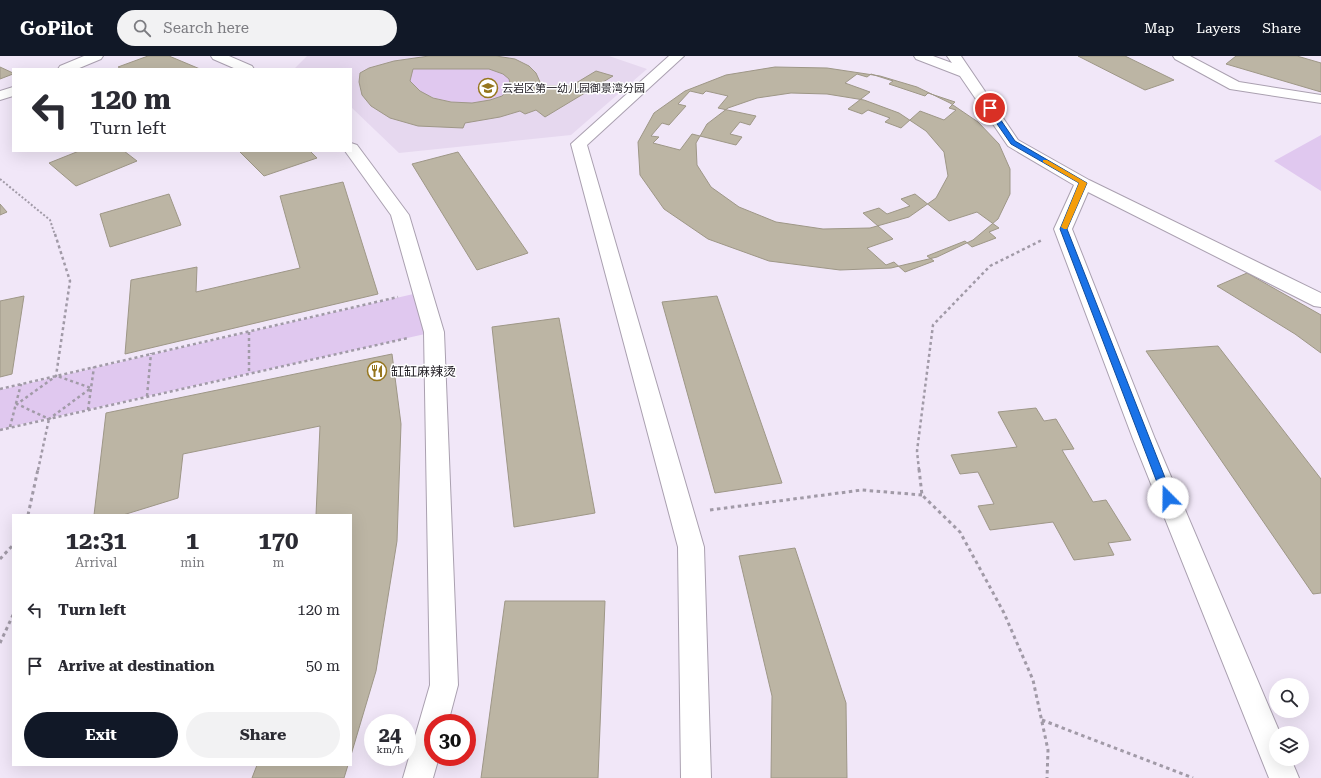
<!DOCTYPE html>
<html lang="en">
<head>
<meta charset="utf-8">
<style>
	:root { --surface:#fff; --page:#f2f2f3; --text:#2b2b33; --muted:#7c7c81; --accent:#111827 }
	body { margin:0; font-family:"Roboto Serif","Noto Sans SC",serif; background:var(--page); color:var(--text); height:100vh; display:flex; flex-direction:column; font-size:15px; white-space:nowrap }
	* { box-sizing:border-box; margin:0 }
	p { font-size:13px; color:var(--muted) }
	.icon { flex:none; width:22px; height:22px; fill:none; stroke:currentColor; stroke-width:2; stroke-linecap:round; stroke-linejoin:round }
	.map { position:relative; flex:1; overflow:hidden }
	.sheet { position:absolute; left:12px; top:458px; width:340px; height:252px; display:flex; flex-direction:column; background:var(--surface); border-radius:0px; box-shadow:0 4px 16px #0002 }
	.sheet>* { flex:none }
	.hud { position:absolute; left:12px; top:12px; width:340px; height:84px; border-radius:0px; box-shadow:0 4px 16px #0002; background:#fff; color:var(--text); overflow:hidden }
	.buttons { position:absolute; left:1269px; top:622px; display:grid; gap:8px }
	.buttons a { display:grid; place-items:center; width:40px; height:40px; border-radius:50%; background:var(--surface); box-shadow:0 4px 16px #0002; font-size:20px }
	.speed { position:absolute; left:364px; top:658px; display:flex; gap:8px; font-size:20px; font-weight:700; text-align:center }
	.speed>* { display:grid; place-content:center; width:52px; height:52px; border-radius:50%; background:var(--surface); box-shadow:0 4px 16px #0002; line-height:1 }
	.speed small { font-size:10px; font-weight:400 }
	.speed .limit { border:6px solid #d22; background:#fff; color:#111 }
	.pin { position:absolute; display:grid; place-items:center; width:34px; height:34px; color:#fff; margin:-17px; border:2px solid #fff; border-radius:50%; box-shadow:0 1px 4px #0007 }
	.me { position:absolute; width:44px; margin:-22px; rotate:338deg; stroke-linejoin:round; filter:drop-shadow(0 0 3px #0008) }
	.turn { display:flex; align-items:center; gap:14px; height:84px; padding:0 12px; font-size:18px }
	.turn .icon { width:52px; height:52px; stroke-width:2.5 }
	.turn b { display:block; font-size:28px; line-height:34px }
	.eta { display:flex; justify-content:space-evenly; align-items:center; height:68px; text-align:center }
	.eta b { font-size:24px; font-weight:700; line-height:28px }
	.primary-button { display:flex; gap:8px; margin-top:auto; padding:8px 12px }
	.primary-button a { flex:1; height:46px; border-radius:24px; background:var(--accent); color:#fff; font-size:16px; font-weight:700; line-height:46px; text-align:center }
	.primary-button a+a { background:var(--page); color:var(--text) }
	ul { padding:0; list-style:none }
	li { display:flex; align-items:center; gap:12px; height:56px; padding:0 12px }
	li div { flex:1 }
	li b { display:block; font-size:15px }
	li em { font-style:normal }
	header { display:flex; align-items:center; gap:24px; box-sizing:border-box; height:56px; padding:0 20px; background:var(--accent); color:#fff }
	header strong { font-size:19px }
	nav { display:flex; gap:22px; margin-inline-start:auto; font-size:14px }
	.search { width:280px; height:36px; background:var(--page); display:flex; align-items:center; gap:10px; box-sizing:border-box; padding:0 14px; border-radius:22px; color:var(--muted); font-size:15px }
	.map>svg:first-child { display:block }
</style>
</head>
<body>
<header>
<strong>GoPilot</strong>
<div class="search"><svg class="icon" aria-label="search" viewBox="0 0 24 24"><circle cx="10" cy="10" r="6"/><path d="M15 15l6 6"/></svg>Search here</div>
<nav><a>Map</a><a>Layers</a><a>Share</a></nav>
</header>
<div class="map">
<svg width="1321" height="722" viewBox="0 0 1321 722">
	<rect width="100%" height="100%" fill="#f1e7f8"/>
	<path fill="#e6d8ef" d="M307 0H609L647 13 571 79 399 97 351 51V13H294Z"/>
	<path fill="#e0c8ef" d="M413 13H489L503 18 509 23 511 31C508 34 505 38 502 40 483 52 440 47 421 36 417 33 414 28 410 25Z
		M1321 79V135L1274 105Z
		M422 236 434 276 0 373V334Z"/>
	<path fill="#bcb5a4" stroke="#9e9787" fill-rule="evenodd" d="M148 0H169L200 13H122L118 11Z
		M429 0H496L515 3 529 10 536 17 540 26 538 30H571L596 15 613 20 545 61 536 54 525 58 520 55 500 61 465 67 463 72 418 70 390 62 371 50 362 39 359 26 360 17 369 12 394 5ZM413 13H489L503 18 509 23 511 31 502 40 490 44 472 47 451 46 433 42 420 35 410 25Z
		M1078 0H1125L1174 24 1145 34Z
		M1236 0H1297L1321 7V36L1226 8Z
		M0 11 13 17V18L0 23Z
		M775 11 827 12 880 20 917 31 950 47 978 66 999 88 1010 113V138L998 163 973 184 937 201 891 212 840 214 769 205 708 183 664 153 640 119 638 86 654 57 685 35 726 19ZM791 37 827 38 864 44 899 57 926 75 944 96 948 120 936 142 909 161 870 172 823 173 776 166 739 151 711 131 697 109 696 87 707 68 728 52 757 42Z
		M857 18 867 21 871 18 893 25 889 28 925 40 928 37 955 46 949 52 956 54 944 64 920 55 901 72 885 66 890 62 868 54 862 58 848 53 870 36 845 27Z
		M690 35 703 38 706 35 728 40 718 52 756 60 750 69 740 66 730 78 742 81 736 89 692 78 680 94 653 87 659 81 651 80 662 67 669 69 686 50 678 48Z
		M79 95H124L137 105 76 130 49 107Z
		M239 95H310L317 102 264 120Z
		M458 96 528 197 477 214 412 108Z
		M343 126 378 238 125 298 131 224 197 211 196 236 300 212 280 140Z
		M169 138 181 169 110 191 100 158Z
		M915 138 949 165 977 156 999 172 989 176 996 182 972 191 965 185 927 200 934 205 905 216 894 206 886 209 867 192 893 183 863 157 879 152 887 158 910 150 901 143Z
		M0 148 7 156 0 159Z
		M1247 217 1321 259V297L1295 278 1217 230Z
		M24 240 12 318 0 321V245Z
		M717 240 782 427 715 437 662 246Z
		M559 262 595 457 514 471 492 271Z
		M1218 290 1321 423V537L1313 538 1146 295Z
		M392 298 401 368 397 485 376 615 351 699V459H316L320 370 183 398 178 442 123 459H94L106 357Z
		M1036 352 1044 365 1056 363 1074 393 1062 394 1093 446 1106 444 1131 484 1108 487 1114 499 1074 504 1053 466 990 474 978 450 994 448 978 416 960 418 951 399 1017 391 998 356Z
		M795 492 846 647 847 722H771L772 640 739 500Z
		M505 545H605L598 722H481Z
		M257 709H348L344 722H252Z"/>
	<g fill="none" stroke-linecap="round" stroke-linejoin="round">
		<defs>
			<path id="minor" d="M84 0H103L101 3 77 13H58L60 10Z
				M211 0H229L252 10 254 13H236L213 3Z
				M669 0H684L587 89 704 491 711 722H681L678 491 571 88Z
				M914 0H933L952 7 947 0H961L1018 84 1089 124 1321 237V251L1314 250 1088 136 1072 173 1155 383 1280 677H1276V703H1291L1299 722H1269L1133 383 1054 173 1074 129 1008 90 960 20 916 3Z
				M1173 0H1190L1239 26 1321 39V47L1230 33 1175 3Z
				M13 31V40L0 44V35Z
				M351 87 357 89 409 159 444 276 458 629 448 667H433V701H439L433 722H403L430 629 424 276 391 159 345 95H351Z"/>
		</defs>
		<use href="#minor" stroke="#aaa0b0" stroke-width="2"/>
		<path stroke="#a19aa7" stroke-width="2" stroke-dasharray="2 2" stroke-linecap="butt" d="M0 123 50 164 55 179"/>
		<path stroke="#a19aa7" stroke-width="2.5" stroke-dasharray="3 3" stroke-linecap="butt" d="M55 178 70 225 56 320 17 348 49 363 91 332 57 320
			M249 276V317
			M0 333 398 241
			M147 340 151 297
			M88 354 94 311
			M10 371 21 328
			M0 374 408 282
			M38 414 49 363
			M919 414 917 395 933 269 990 210 1042 184"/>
		<path stroke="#a19aa7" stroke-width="3" stroke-dasharray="3.5 3.5" stroke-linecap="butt" d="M919 413 922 439 960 476 1004 557 1033 624 1048 694 1047 722
			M710 454 862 434 922 439
			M28 459 38 413
			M0 503 13 489
			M0 587 13 559
			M1042 664 1193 722"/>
		<use href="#minor" fill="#fff" fill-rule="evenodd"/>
	</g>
	<path fill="#1a73e8" stroke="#114b97" d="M987 51H992L1015 85 1087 127 1067 173 1173 442 1172 445H1165L1163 442 1060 173 1079 127 1011 88 986 52Z"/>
	<path fill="#f59e0b" d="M1043 104H1047L1087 127 1067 173H1064L1061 171 1079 127 1043 106Z"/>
	<defs>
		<symbol id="school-ring" viewBox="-11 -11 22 22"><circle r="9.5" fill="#fff" stroke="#96761e" stroke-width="1.5"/><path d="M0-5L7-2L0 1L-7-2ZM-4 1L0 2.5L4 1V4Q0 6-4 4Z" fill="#96761e"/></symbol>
		<symbol id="restaurant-ring" viewBox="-11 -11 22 22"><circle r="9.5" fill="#fff" stroke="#96761e" stroke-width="1.5"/><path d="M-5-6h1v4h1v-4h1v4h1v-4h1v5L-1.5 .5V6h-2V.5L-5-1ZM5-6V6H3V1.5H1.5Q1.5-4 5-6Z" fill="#96761e"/></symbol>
	</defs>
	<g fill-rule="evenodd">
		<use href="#school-ring" x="477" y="21" width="22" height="22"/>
		<use href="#restaurant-ring" x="366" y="304" width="22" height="22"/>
	</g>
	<g text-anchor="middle" stroke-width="3" stroke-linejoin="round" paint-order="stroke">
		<g font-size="11" fill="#1e1b21" stroke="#fff" text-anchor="start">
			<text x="502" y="36">云岩区第一幼儿园御景湾分园</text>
		</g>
		<g font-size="13" fill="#1e1b21" stroke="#fff" text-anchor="start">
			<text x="391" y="320">缸缸麻辣烫</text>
		</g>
	</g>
</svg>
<div class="buttons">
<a><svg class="icon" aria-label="search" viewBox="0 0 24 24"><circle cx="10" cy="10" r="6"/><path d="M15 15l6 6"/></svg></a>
<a><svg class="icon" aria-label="layers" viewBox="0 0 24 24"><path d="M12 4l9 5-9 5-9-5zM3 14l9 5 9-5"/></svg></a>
</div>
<div class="speed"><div>24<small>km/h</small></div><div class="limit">30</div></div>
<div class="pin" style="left:990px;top:52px;background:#d93025"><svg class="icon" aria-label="arrive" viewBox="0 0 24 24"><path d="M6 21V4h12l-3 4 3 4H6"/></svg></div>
<svg class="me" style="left:1168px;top:442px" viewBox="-20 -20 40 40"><circle r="19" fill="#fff"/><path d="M0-13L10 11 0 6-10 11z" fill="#1a73e8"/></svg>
<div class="hud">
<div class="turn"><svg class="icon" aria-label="left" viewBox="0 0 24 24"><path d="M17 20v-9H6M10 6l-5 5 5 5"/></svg><div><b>120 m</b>Turn left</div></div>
</div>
<section class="sheet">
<div class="eta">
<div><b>12:31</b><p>Arrival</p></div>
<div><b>1</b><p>min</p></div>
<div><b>170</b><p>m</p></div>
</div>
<ul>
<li><svg class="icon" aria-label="left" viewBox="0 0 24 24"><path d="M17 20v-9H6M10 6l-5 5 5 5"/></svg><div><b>Turn left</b></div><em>120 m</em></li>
<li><svg class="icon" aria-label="arrive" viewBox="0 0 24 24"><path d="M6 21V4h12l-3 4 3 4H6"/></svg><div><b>Arrive at destination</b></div><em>50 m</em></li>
</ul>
<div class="primary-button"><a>Exit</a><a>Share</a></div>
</section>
</div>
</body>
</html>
